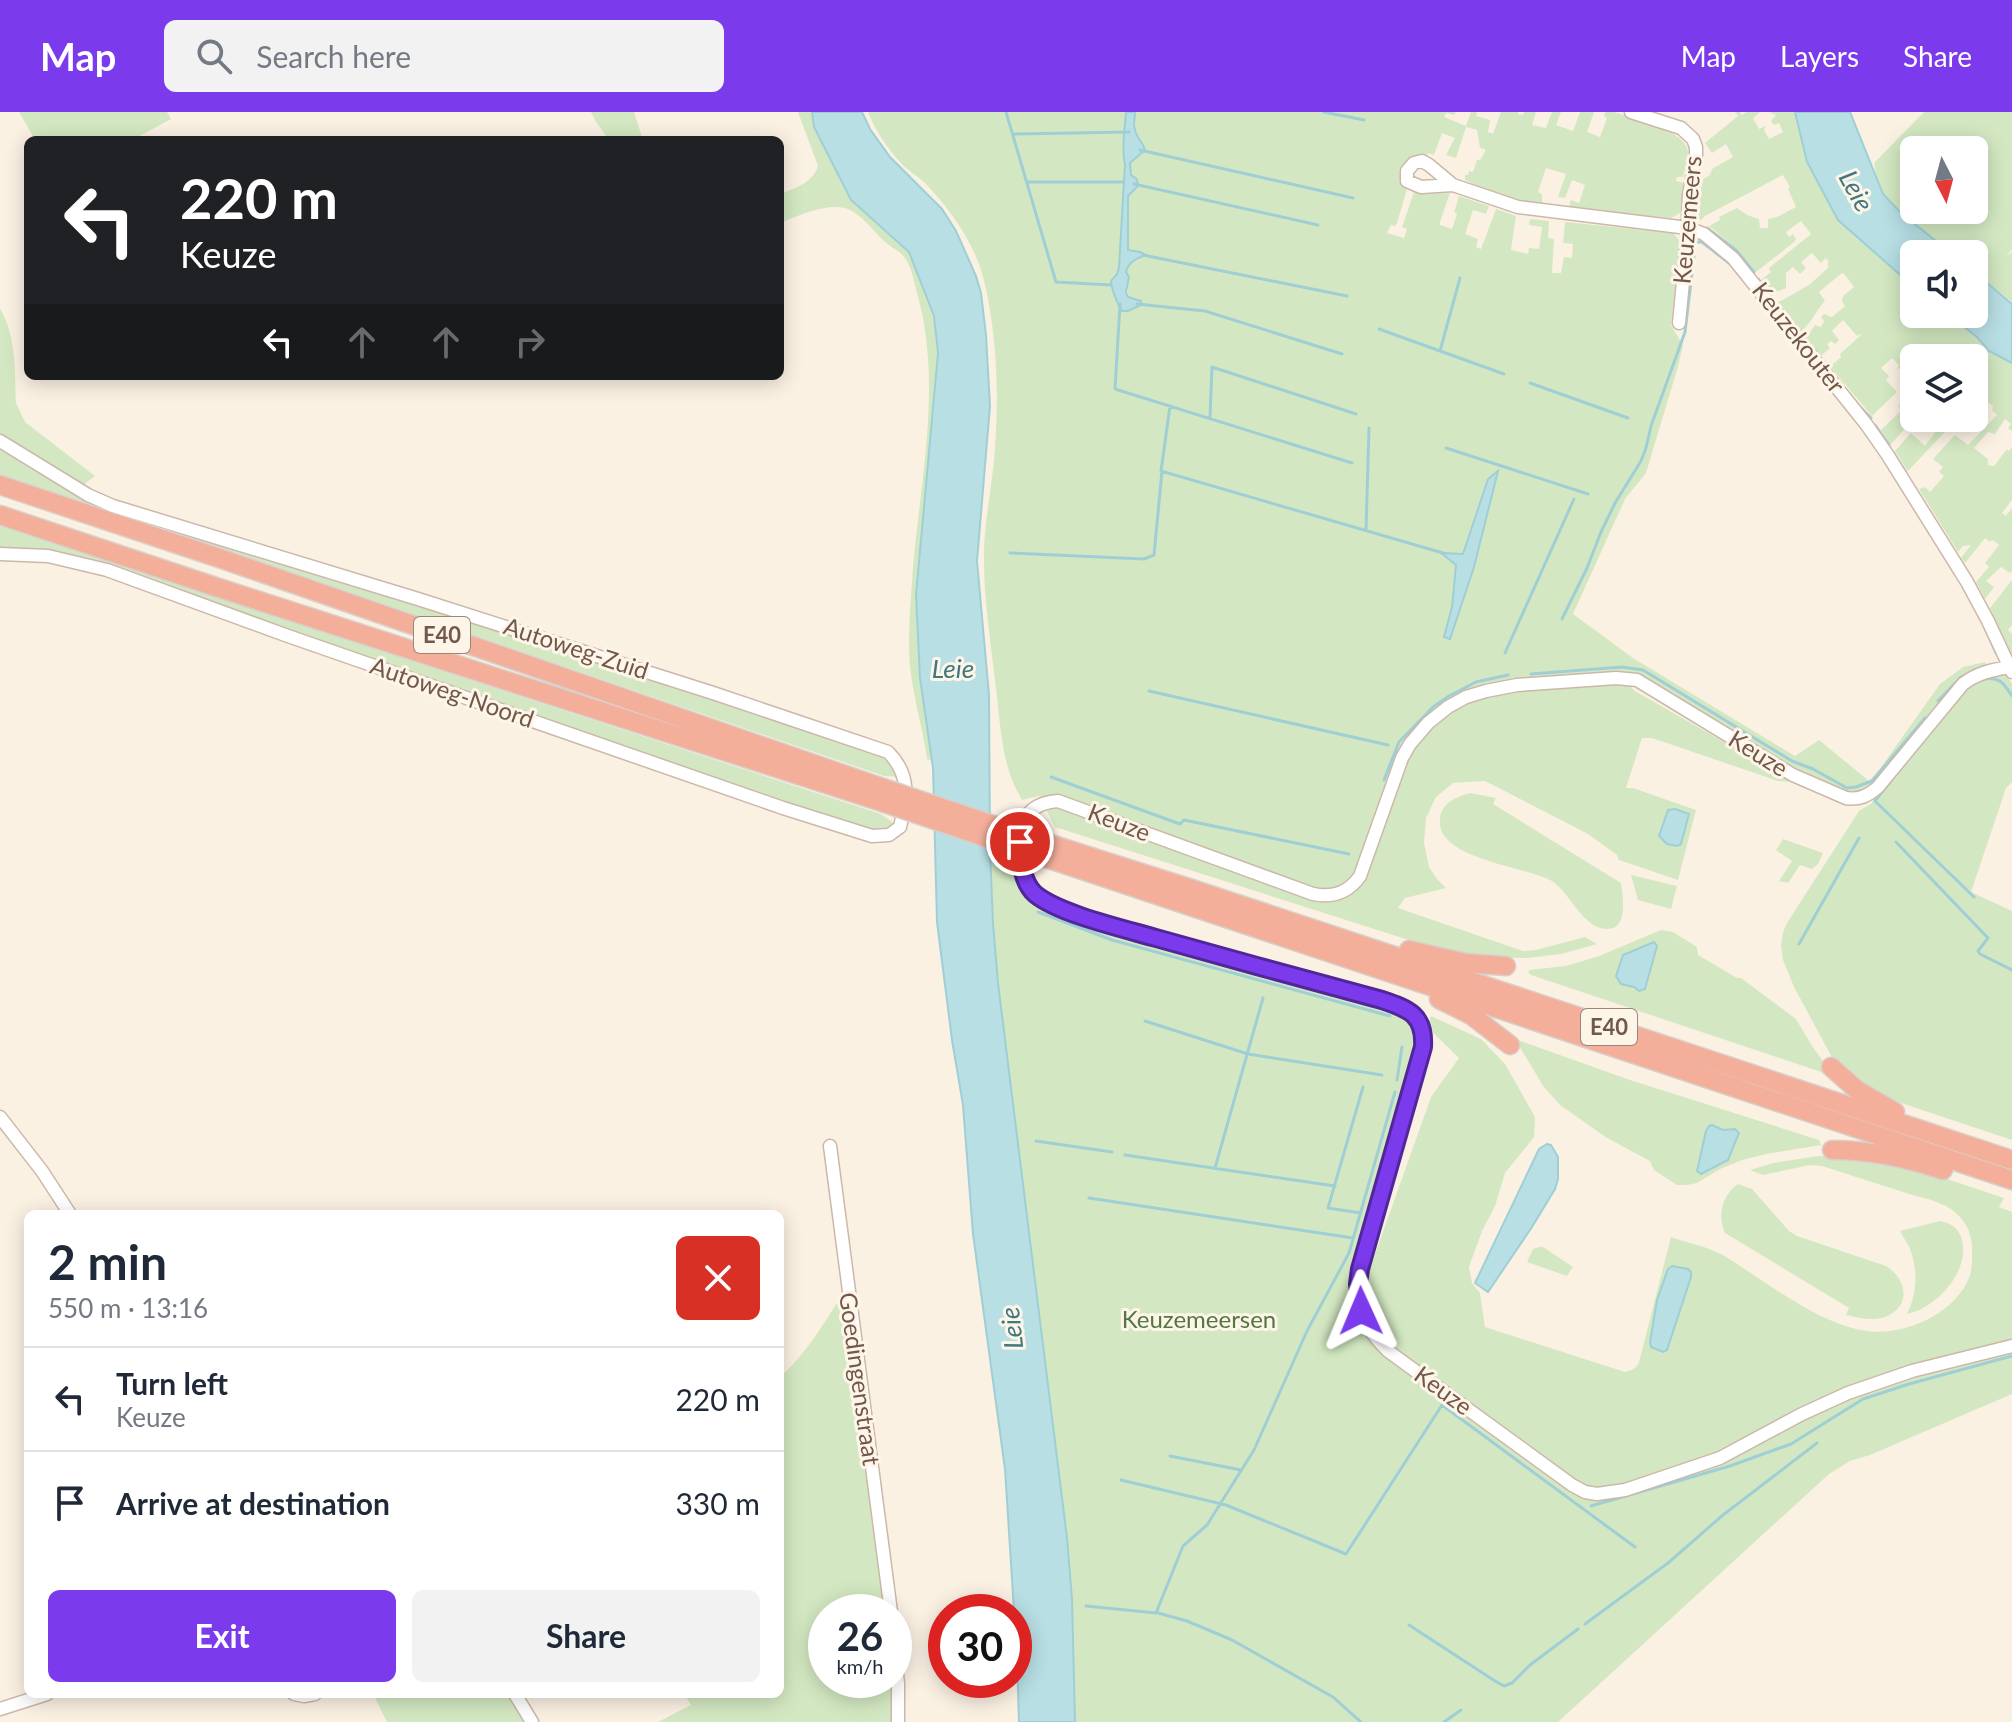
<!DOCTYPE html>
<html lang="en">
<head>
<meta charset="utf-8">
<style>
	:root { --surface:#fff; --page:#f2f2f3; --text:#1f2937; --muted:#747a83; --line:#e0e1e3; --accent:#7c3aed }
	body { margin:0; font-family:Lato,sans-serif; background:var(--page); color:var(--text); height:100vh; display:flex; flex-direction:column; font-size:30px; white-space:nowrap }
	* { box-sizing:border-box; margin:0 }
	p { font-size:26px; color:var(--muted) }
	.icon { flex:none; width:44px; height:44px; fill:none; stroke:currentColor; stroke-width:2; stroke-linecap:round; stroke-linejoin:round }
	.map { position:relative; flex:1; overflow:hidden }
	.sheet { position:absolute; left:24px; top:1098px; width:760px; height:488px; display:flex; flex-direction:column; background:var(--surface); border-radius:12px; box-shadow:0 4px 20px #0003 }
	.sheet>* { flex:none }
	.banner { position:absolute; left:24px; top:24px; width:760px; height:244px; border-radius:12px; box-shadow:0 4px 20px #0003; background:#202124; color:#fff; overflow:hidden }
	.needle { width:52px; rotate:174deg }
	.controls { position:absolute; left:1900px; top:24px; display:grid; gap:16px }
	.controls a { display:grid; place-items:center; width:88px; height:88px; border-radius:12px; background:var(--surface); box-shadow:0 4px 20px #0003; font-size:40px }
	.speed { position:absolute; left:808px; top:1482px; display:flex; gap:16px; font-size:40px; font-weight:700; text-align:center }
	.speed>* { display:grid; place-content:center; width:104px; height:104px; border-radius:50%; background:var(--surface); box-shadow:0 4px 20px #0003; line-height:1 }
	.speed small { font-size:20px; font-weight:400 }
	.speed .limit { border:12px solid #d22; background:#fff; color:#111 }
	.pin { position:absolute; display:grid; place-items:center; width:68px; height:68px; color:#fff; margin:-34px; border:4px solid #fff; border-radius:50%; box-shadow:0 2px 8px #0007 }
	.me { position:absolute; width:88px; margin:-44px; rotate:359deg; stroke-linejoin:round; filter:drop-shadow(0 0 6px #0008) }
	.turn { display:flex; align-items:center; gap:28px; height:168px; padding:0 24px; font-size:36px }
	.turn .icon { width:104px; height:104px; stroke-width:2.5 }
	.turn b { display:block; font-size:56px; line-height:68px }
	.lanes { display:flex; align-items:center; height:76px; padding:0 24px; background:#0003; justify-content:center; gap:40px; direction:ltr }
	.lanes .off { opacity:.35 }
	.round { display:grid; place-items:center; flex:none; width:84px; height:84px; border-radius:12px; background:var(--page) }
	.overview { display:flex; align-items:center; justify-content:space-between; height:136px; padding:0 24px }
	h1 { font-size:48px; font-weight:700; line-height:60px }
	.action { display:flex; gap:16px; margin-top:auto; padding:16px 24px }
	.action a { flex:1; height:92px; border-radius:12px; background:var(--accent); color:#fff; font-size:32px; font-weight:700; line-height:92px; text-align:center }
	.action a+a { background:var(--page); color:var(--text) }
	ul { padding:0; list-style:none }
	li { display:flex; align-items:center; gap:24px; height:104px; padding:0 24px; border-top:2px solid var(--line) }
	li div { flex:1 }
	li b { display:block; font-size:30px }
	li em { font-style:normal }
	header { display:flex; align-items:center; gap:48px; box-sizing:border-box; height:112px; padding:0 40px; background:var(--accent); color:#fff }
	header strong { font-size:38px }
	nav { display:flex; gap:44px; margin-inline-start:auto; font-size:28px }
	.search { width:560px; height:72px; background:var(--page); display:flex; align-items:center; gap:20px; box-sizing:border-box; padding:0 28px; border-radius:12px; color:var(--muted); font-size:30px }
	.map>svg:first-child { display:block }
</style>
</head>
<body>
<header>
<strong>Map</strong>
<div class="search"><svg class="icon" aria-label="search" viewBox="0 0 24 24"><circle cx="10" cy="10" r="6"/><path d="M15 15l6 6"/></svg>Search here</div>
<nav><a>Map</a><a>Layers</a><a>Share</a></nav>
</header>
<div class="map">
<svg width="2012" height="1610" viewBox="0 0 2012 1610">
	<rect width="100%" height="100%" fill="#fbf1e3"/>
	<path fill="#d3e8c2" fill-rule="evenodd" d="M19 0H167L171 7 132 28H35Z
		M591 0H634L643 28H609L596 10Z
		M798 0H812L814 15 851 88 909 140 934 204 938 241 916 483 920 566 932 649 927 647C924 623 917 599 913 575 907 546 909 513 911 484 916 383 945 280 917 181 914 170 912 156 905 146 899 138 889 135 882 127 872 117 859 100 845 96 826 91 797 104 780 111V82C795 76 813 71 818 54Z
		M868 0H1126C1125 16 1121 37 1125 52L1119 155 1117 162 1111 170C1111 178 1116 183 1117 192L1140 189 1128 185C1127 181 1128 176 1128 171 1128 164 1124 164 1127 157 1129 150 1137 146 1140 140L1128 139V83L1131 79 1133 65 1131 63 1130 51 1141 41C1139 24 1134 18 1135 0H1456L1454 3 1446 1 1444 5 1466 14 1471 0H1477L1476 4 1490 8 1488 20 1493 22 1501 0H1518V2L1523 3 1524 0H1536L1532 13 1546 16 1552 0H1561L1556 13 1573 19 1580 0H1594L1587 20 1600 25 1607 6 1604 4 1605 0H1614C1632 6 1685 18 1688 39 1688 47 1685 57 1683 65H1677L1676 69 1684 71 1682 100 1671 106 1568 97 1571 88 1579 91 1585 73 1572 68 1565 86 1558 85 1566 62 1546 56 1538 80 1542 82V93L1500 85 1465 68V63H1468L1469 59 1473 60 1477 48H1480L1485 40V37L1480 36 1477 18 1466 15 1456 46 1446 43 1455 26 1442 21 1434 43 1428 41 1426 45 1420 44 1404 73 1407 77 1397 111 1395 114 1391 113 1387 121 1404 126 1407 117 1402 115 1414 80 1424 82 1450 81 1440 110V113L1452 117 1457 102 1454 100 1459 84 1489 94 1486 102 1473 98 1465 122 1478 127 1476 135 1481 137 1496 97 1516 104 1511 138 1528 142 1529 136 1539 137 1542 115 1529 113 1530 107 1549 109 1548 126 1554 127 1552 161H1561L1564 145 1572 146 1573 132 1563 131 1565 110 1673 121 1680 129 1671 213 1683 233 1677 258 1646 361 1625 387 1573 502 1633 546 1795 644 1819 628 1869 669 1879 658 1940 572 1963 555 1985 550 1992 566 2006 562 2012 572V670L2006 676 1971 780 2012 799V1028L1886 986 1854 972 1836 953 1794 875 1783 848 1781 833 1783 820 1787 811 1859 699 1872 691 1874 686 1864 679H1846L1833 674 1786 651 1656 572 1634 562 1623 561 1627 571 1635 579 1794 670 1778 669 1652 626H1642L1626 676H1633L1696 698 1678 768 1619 748 1617 743 1588 722 1485 669 1453 671 1436 685 1426 706 1424 731 1429 755 1437 767 1446 776 1405 786 1398 796 1523 839 1536 838 1585 825 1597 832 1561 842 1527 846 1462 845 1055 715 1039 684 1022 688C1001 653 1001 616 996 577 991 531 983 485 984 438 985 408 991 378 994 348 999 290 998 230 985 173 977 134 951 98 924 70 916 63 907 58 901 51 887 36 875 18 868 0ZM1497 360 1474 455 1449 526 1456 453 1442 441 1462 443 1488 367Z
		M1735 0H1740L1742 3 1746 0H1760L1753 6 1759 17 1765 14 1764 18 1769 27 1783 20 1779 11 1774 13 1771 9 1776 3 1769 0H1795L1807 50 1838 108 1914 175V202H1948L1977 225 1989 239 2012 251V319L2008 316 2011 312 2005 307 1995 322 1988 320 1974 336 1988 347V353L1994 354 2007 337 2009 339 2012 335V388L2002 401 2006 404 2012 396V459L2010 461 2001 455 1986 469 1994 475 1985 487 1976 470 1989 455 1985 451 1999 433 1993 428 1990 430 1985 426 1965 451 1961 446 1971 433 1963 434 1958 440 1919 377 1925 375 1930 380 1944 364 1939 360 1943 355 1933 347 1955 323 1968 333 1997 303 1992 298 1993 294 1979 284 1974 289V246H1914V266L1912 268 1901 256 1897 257 1899 253 1892 246 1881 256 1889 264 1886 268 1897 280 1872 304 1867 298 1827 251 1830 249 1833 252 1841 245 1840 242 1861 223 1860 222 1857 224 1843 208 1832 219 1839 228 1835 232 1831 229 1827 232 1830 236 1821 244 1806 226 1815 213 1821 215 1824 209 1821 205 1824 202 1832 205 1845 194 1842 189 1843 184 1854 175 1844 162 1842 161 1819 180 1825 189C1815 199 1811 213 1800 220L1777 191 1809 173 1829 155 1827 152 1829 150 1826 146 1821 151 1812 141 1801 150 1806 156 1800 162 1793 155 1786 161V176L1772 182 1761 168 1771 160 1769 156 1811 122 1801 109 1786 120 1789 125 1793 122 1796 127 1793 131 1756 160 1737 137 1709 114 1720 108 1719 105 1737 96 1747 103 1759 107 1760 116H1768V107L1777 105 1796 95 1788 77 1790 75 1783 63 1705 104 1700 109 1697 100 1703 67 1710 63 1712 57 1733 45 1726 32 1712 41 1705 31 1738 4Z
		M1924 0H2012V137L2007 144 2012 140V190L1974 160V142H1952L1900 100 1883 82 1877 68 1874 51ZM1914 38H1974V98H1914Z
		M0 197C16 221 15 262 16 291L25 310 95 364 82 374 0 322Z
		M1914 280V306H1928L1921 313 1914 307 1890 333 1881 318 1902 298 1898 294Z
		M1946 306H1958L1908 359 1895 339 1911 321 1925 334Z
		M0 334 87 387 417 490 886 643 900 665 884 664 224 438 0 364Z
		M0 412 213 484 881 702 896 713 881 720 785 692 290 521 108 454 0 438Z
		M2012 468V513L2008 518 2012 522V544L1990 496Z
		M1470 681 1496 686 1493 692 1621 771C1623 782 1627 812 1613 816 1586 824 1570 780 1552 769 1526 754 1435 747 1440 707 1441 691 1456 685 1470 681Z
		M1783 727 1823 741 1818 752 1812 757 1800 753 1788 771 1779 769 1792 749 1776 738Z
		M990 738 1017 748 1033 785 1206 843 1396 899C1418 910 1416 924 1415 946L1355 1160 1368 1162 1431 985 1459 946 1427 915 1431 904 1481 927 1505 952 1535 1005 1534 1025 1505 1061 1495 1094 1482 1119 1469 1155 1472 1171 1480 1181 1485 1215 1625 1260C1632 1258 1636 1257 1639 1250L1671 1125C1688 1131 1708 1135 1723 1143 1764 1168 1819 1213 1867 1219 1905 1224 1954 1202 1969 1166 1972 1159 1972 1149 1972 1142 1973 1127 1969 1114 1958 1103 1945 1089 1921 1086 1903 1080 1876 1071 1849 1063 1822 1054L1810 1053 1763 1063 1750 1058 1773 1051 1818 1044 1845 1045 1905 1053 2004 1086 1999 1095 2012 1100V1282L1870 1343 1850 1349 1829 1362 1558 1610H1075L1072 1487 1067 1426 998 871 993 812Z
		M1631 763 1677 774 1671 797 1638 788Z
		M1661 818 1673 820 1697 835 1698 843 1737 866H1741L1796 907 1812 934 1831 960 1830 963 1531 863 1528 860 1529 858 1566 854 1599 844Z
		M1515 927 1630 968 1819 1028 1821 1033 1766 1042 1742 1048 1720 1057 1697 1071 1687 1073H1677L1654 1058 1650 1049 1607 1026 1560 993 1543 974Z
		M1738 1072 1752 1077 1789 1119 1797 1124 1886 1154C1903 1164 1913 1189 1891 1202 1877 1211 1860 1206 1846 1203L1849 1196 1725 1121C1717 1104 1722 1083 1738 1072Z
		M1940 1109C1951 1111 1959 1116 1962 1128 1970 1160 1936 1196 1907 1202 1916 1184 1918 1163 1912 1143 1910 1134 1904 1127 1900 1119Z
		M1539 1135H1543L1573 1155 1567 1164 1527 1150 1533 1137Z
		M843 1181 867 1337 888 1500H826V1568H894L896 1610H658L691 1593 684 1582H780V1265C806 1242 825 1210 843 1181Z
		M373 1582H509L526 1610H387Z"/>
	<path fill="#b8dfe4" stroke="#9fcfd5" stroke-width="2" d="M812 0H862L870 17 890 45 942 97 956 119 976 164 981 181 986 223 990 294 977 449 989 583 990 738 993 812 998 871 1067 1426 1072 1487 1075 1610H1019L1017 1546 1005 1357 973 1122 963 993 952 928 937 810 933 656 920 566 916 483 938 241 934 204 909 140 851 88 814 15Z
		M1126 0H1135C1135 5 1133 12 1135 17 1136 26 1143 30 1145 38L1130 51 1131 63 1137 67 1138 74 1128 84V138L1140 140 1146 143C1137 146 1128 150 1126 160L1129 165 1126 180 1128 185 1141 189V193L1128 199H1122C1118 193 1111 176 1111 169L1117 162 1119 155 1125 52C1121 37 1125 16 1126 0Z
		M1795 0H1850L1883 82 1900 100 1952 142H1914V175L1838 108 1807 50Z
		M1974 160 2012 192V251L1989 239 1977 225 1948 202H1974Z
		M1498 359 1474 455 1450 527 1444 525 1452 495 1456 453 1441 441 1463 442 1488 367Z
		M1675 697 1689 702 1681 732 1677 734 1667 732 1659 724 1668 698Z
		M1654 830 1657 834 1645 877 1639 879 1634 875 1621 872 1616 864 1623 843Z
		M1712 1013 1723 1018 1735 1017 1739 1021 1728 1048 1701 1062 1697 1059 1706 1019 1709 1014Z
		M1547 1032 1551 1033 1558 1045V1067L1555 1077 1532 1115 1488 1180 1475 1171 1539 1037Z
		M1672 1154 1688 1157 1691 1160V1165L1667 1238 1663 1240 1651 1235 1650 1230 1657 1188 1668 1157Z"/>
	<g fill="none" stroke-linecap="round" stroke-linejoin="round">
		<path stroke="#9fcfd5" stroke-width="3" d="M1006 0 1056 170 1111 173
			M1324 0 1364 8
			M1013 22 1129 20
			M1140 38 1353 86
			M1027 70H1123
			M1134 72 1318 113
			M1694 101 1701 63
			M1707 116 1736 138 1754 160
			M1696 130H1702L1729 151
			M1143 143 1347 184
			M1758 167 1767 178
			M1120 192 1115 277 1352 351
			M1137 192 1205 199 1342 242
			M1778 212 1829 276
			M1379 217 1504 262
			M1440 239 1460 166
			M1530 271 1628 306
			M1170 294 1161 359 1443 441
			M1859 294 1871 306
			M1210 306 1212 255 1356 302
			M1875 313 1889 333
			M1446 336 1588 382
			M1893 340 1905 359
			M1366 418 1369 316
			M1010 441 1144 447 1154 443 1162 359
			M1562 507 1587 456 1601 420 1615 391 1641 349 1646 336 1651 314 1685 220 1694 144
			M1989 524 1996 541
			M1505 541 1574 387
			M1531 562 1622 555 1643 558 1792 649 1813 657 1847 676 1856 675 1872 669 1925 606
			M1984 567C2000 564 2004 572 2012 584
			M1149 579 1388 633
			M1938 589 1961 565 1982 555
			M1896 662 1875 689 1974 785
			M1051 665 1180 712 1184 708 1349 742
			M1384 668 1399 630 1433 595 1449 584 1476 570 1508 563
			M1896 730 1988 826 1978 839 1980 842 2012 858
			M1038 800 1112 828 1390 904
			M1799 832 1859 726
			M1145 909 1248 942 1382 963
			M1397 968 1402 935
			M1036 1029 1112 1040
			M1125 1043 1335 1074
			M1215 1056 1263 886
			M1089 1086 1353 1126
			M1361 1101 1328 1096 1363 975
			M1170 1344 1241 1358
			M1121 1368 1226 1393 1346 1442 1442 1293 1635 1435
			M1591 1394 1730 1354 1791 1332 1863 1287 1909 1272 2012 1244
			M1086 1494 1156 1501 1183 1434 1207 1413 1254 1338 1307 1219 1349 1141 1395 980
			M1158 1501 1187 1509 1232 1528 1333 1585 1361 1610
			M1585 1512 1668 1451 1723 1403 1817 1331
			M1409 1513 1495 1569 1504 1574 1512 1571 1530 1553 1578 1517
			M1444 1610 1461 1598"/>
		<defs>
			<path id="minor" d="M1631 0 1681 16 1693 27 1696 35V43L1689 83 1687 129 1679 211
				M1453 73 1421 75 1407 69V59L1414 51 1422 49 1429 53 1453 73 1518 95 1688 116 1704 122 1733 146 1866 312 1887 342 1967 470 1988 509 2012 560
				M0 329 88 383 113 394 418 487 713 581 888 640C911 663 907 686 900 715L889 723 872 724 783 696 288 524 107 458 48 444 0 442
				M2009 555C1992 558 1977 561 1963 572L1878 675C1868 684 1859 688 1846 686L1793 663 1637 568 1616 566 1517 573 1486 579 1466 585 1448 595 1428 611 1410 632 1402 646 1360 764C1348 781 1333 786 1313 782L1058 689C1041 690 1027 697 1022 715 1017 733 1019 765 1033 779 1053 800 1128 818 1158 826 1233 847 1307 868 1382 888 1409 897 1425 903 1423 935L1360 1157C1354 1193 1362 1214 1388 1239L1572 1373 1585 1380 1597 1382 1625 1378 1720 1346 1802 1302 1848 1281 1912 1259 2012 1234
				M0 1005 42 1059 70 1102
				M830 1034 891 1500
				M894 1534 898 1572V1610
				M294 1582 304 1584 315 1582
				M515 1582 532 1610
				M0 1597 47 1582"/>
			<path id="highway" d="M0 373 222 447 883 676
				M0 403 216 475 882 690
				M1041 729 1189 776 2012 1048
				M1040 744 2012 1068
				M1409 838 1466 851 1506 854
				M1439 887 1471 903 1510 933
				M1831 955 1857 978 1895 1000
				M1832 1038C1871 1038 1907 1046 1943 1058"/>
		</defs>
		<use href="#minor" stroke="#ccb8aa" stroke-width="15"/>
		<use href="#highway" stroke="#d8d0cc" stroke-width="21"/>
		<use href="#minor" stroke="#fff" stroke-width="12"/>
		<use href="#highway" stroke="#f4af9b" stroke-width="18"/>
		<defs>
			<path id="highway-bridge" d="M883 676 1041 729
				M882 690 1040 744"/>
		</defs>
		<use href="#highway-bridge" stroke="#d8d0cc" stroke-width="21" stroke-linecap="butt"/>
		<use href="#highway-bridge" stroke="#f4af9b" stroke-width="18"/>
	</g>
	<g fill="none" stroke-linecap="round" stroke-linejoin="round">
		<defs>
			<path id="route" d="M1020 730C1021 748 1021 769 1035 782 1059 802 1125 817 1156 826 1231 847 1307 868 1382 888 1409 897 1425 903 1423 935L1360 1157 1358 1172 1361 1199"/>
		</defs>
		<use href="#route" stroke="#51269a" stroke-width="20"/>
		<use href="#route" stroke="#7c3aed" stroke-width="14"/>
	</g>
	<g text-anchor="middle" stroke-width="6" stroke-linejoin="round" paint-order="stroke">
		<g fill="#fef5e9" stroke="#9c867a" stroke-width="2">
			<rect x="414" y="505" width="56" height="36" rx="6"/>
			<rect x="1581" y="897" width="56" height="36" rx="6"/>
		</g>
		<g font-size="22" font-weight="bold" fill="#72574a">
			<text x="442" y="531">E40</text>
			<text x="1609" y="923">E40</text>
		</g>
		<g font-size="24" fill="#72574a" stroke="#fef5e9">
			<text transform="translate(1688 108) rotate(-85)" y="8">Keuzemeers</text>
			<text transform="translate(1798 226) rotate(52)" y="8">Keuzekouter</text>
			<text transform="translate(576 537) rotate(18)" y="8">Autoweg-Zuid</text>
			<text transform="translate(452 581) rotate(19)" y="8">Autoweg-Noord</text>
			<text transform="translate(1758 642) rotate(32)" y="8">Keuze</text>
			<text transform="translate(1119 711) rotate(21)" y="8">Keuze</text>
			<text transform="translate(859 1267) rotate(82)" y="8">Goedingenstraat</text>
			<text transform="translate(1443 1279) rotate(36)" y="8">Keuze</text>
		</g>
		<g font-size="24" fill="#547842" stroke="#fef5e9">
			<text x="1199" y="1216">Keuzemeersen</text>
		</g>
		<g font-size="26" font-style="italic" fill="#41777f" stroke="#fef5e9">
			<text transform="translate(1856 79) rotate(61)" y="9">Leie</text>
			<text x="953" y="566">Leie</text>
			<text transform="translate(1012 1216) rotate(-96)" y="9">Leie</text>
		</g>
	</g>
</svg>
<div class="controls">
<a><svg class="needle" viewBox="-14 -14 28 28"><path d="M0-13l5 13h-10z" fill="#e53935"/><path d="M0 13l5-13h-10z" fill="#747a83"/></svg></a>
<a><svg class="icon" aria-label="sound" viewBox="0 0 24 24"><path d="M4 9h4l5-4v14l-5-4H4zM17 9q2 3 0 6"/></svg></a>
<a><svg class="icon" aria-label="layers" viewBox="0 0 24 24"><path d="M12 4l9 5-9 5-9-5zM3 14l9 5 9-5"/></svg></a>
</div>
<div class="speed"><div>26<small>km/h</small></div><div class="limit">30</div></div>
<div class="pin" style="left:1020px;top:730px;background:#d93025"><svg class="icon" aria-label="arrive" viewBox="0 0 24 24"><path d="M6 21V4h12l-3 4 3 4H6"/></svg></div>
<svg class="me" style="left:1361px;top:1199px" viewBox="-20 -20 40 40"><path d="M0-17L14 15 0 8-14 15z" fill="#7c3aed" stroke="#fff" stroke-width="4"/></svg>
<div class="banner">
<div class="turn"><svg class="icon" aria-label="left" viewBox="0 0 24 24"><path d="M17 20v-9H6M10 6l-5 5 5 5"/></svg><div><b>220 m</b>Keuze</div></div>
<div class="lanes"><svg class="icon" aria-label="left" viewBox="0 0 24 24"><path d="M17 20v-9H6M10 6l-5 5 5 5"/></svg><svg class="icon off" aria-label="ahead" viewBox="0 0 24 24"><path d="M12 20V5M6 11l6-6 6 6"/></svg><svg class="icon off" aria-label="ahead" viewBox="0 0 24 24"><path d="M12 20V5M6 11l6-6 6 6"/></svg><svg class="icon off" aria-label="right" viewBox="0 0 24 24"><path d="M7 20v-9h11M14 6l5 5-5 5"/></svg></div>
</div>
<section class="sheet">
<div class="overview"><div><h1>2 min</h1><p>550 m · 13:16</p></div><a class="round" style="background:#d93025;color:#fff"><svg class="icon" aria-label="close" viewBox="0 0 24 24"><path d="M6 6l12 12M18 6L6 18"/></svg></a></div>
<ul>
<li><svg class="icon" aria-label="left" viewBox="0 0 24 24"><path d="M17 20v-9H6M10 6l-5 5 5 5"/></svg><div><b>Turn left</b><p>Keuze</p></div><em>220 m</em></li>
<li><svg class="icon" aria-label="arrive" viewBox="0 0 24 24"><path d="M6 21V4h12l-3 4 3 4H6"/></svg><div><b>Arrive at destination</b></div><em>330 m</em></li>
</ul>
<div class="action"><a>Exit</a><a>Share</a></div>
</section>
</div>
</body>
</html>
